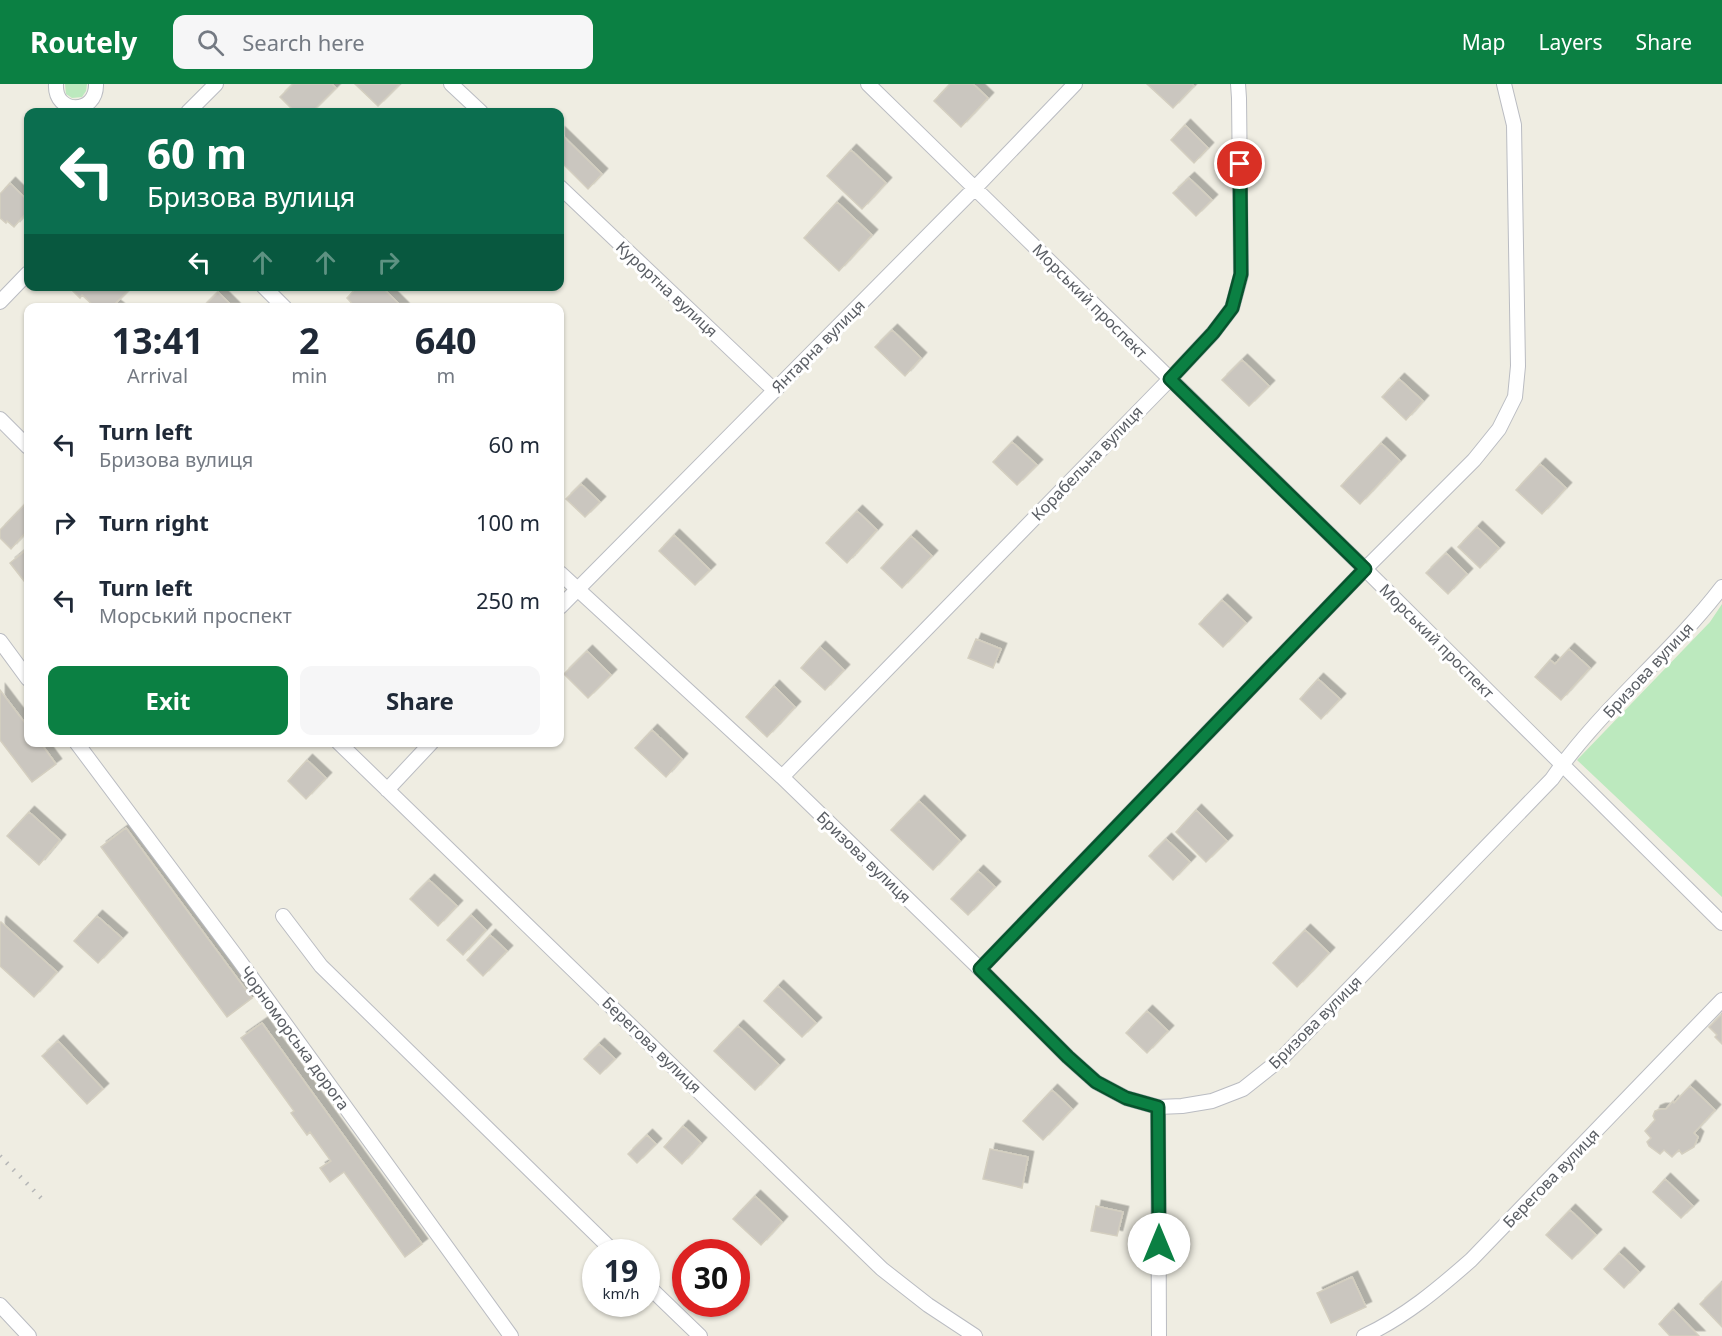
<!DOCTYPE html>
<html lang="en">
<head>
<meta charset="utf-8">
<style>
	:root { --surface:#fff; --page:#f6f6f7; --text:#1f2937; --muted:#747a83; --accent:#0b8043 }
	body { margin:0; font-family:"Noto Sans",sans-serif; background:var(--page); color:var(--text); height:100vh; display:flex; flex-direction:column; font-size:22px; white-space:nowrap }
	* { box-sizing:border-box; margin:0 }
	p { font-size:20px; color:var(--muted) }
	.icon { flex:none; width:33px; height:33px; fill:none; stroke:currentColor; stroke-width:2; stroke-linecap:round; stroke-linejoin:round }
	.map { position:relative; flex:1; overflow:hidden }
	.panel { position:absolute; left:24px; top:219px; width:540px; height:444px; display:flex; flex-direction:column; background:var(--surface); border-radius:12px; box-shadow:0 2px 4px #0004 }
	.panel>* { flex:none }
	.top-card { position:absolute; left:24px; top:24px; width:540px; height:183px; border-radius:12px; box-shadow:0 2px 4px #0004; background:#0b6e4f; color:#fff; overflow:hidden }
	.speed { position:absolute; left:582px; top:1155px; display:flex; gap:12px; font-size:30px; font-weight:700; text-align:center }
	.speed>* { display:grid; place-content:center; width:78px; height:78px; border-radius:50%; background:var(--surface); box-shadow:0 2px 4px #0004; line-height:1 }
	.speed small { font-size:15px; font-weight:400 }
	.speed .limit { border:9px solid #d22; background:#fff; color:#111 }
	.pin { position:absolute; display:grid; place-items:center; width:51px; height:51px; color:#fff; margin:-26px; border:3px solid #fff; border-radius:50%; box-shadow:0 2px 6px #0007 }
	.me { position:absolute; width:66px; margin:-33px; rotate:0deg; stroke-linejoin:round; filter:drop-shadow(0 0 4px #0008) }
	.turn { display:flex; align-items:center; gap:21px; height:126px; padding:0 24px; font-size:27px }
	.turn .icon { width:78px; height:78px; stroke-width:2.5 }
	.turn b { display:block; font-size:42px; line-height:51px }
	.lanes { display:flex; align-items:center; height:57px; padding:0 24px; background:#0003; justify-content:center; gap:30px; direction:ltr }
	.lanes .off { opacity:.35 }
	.eta { display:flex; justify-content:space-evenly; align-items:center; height:102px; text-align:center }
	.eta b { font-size:36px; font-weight:700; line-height:42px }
	.button { display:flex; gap:12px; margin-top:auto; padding:12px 24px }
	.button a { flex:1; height:69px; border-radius:12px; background:var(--accent); color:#fff; font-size:24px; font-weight:700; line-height:69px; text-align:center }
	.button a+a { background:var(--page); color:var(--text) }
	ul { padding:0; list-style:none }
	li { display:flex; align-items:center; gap:18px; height:78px; padding:0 24px }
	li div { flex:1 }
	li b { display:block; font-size:22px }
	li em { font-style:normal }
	header { display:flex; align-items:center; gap:36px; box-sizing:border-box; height:84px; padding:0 30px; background:var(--accent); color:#fff }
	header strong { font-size:28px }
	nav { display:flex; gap:33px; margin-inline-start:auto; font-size:21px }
	.search { width:420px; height:54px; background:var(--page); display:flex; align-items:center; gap:15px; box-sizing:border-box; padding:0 21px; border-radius:12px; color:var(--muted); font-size:22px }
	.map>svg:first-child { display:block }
</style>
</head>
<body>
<header>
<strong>Routely</strong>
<div class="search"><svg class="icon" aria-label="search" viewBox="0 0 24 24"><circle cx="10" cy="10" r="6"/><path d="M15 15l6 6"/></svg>Search here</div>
<nav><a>Map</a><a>Layers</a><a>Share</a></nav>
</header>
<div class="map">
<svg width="1722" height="1252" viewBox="0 0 1722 1252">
	<defs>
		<filter id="shadow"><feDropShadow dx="5.5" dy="-5.5" stdDeviation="0" flood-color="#0004"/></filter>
	</defs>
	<rect width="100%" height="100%" fill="#efede2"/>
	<path fill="#bce9be" d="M65 0H87L86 7 82 13 72 14 66 10Z
		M1722 520V813L1577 676 1710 538Z"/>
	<path fill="#cac6bf" stroke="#d4cfc0" stroke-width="1.5" filter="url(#shadow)" d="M293 0H332L336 4 312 28H295L280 13Z
		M355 0H398L399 1 378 22Z
		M950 0H973L988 14 961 43 934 17Z
		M1147 0H1192L1194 2 1173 24Z
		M1185 41 1208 64 1194 79 1171 56Z
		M560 49 602 90 588 105 560 77Z
		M851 66 886 99 862 125 827 92Z
		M1189 94 1212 116 1196 132 1173 109Z
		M10 99 28 117V127L14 143 7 137 6 139 0 134V110Z
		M837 118 872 151 839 187 804 154Z
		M71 202H132V203L114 221 118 224H96L82 211 80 214 70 204Z
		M358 202H381L403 224H356L347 214Z
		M218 208 234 224H202Z
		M892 246 921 274 905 292 875 263Z
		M1242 276 1269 302 1249 322 1222 296Z
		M1399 295 1423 317 1406 336 1382 313Z
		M1012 358 1037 381 1017 401 993 378Z
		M1381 359 1400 377 1360 420 1341 402Z
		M1540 380 1566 404 1542 430 1516 406Z
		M581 400 600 418 585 433 566 415Z
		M28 417V446L11 465 0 454V446Z
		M857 427 877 446 847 479 826 459Z
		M1477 443 1499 464 1480 484 1458 463Z
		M674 451 710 486 695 501 659 467Z
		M911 452 932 472 902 504 881 484Z
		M26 466 28 470V502L10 479Z
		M1446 469 1467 490 1448 510 1426 489Z
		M1222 516 1246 539 1223 563 1199 540Z
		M976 555 1001 565 993 584 968 574Z
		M820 563 844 586 825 606 801 584Z
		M1569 565 1590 584 1561 616 1535 593 1550 576 1555 580Z
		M587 567 611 591 588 614 564 590Z
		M1318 595 1340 615 1321 635 1300 615Z
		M774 602 795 623 767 653 746 633Z
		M0 606 28 643V658H40L56 680 32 698 0 656Z
		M652 646 682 675 666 693 635 664Z
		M307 676 326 694 306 715 288 697Z
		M919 717 960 757 933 786 891 746Z
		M1196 726 1227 757 1206 778 1176 748Z
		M29 728 60 756 39 781 7 752Z
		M126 744 252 914 227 933 101 763Z
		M1166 755 1190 778 1173 796 1149 772Z
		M978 787 995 803 968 831 951 815Z
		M429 796 457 822 438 842 410 815Z
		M471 831 486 846 463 871 447 856Z
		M97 832 122 854 98 879 74 857Z
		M1 838 57 888 34 913 0 882V840Z
		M1305 846 1329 869 1297 903 1273 879Z
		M490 851 507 867 483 892 467 876Z
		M778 902 816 939 802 953 764 917Z
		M1147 927 1168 947 1147 969 1126 949Z
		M1721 931 1722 932V960L1715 953 1717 951 1709 943Z
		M262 939 422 1160 405 1173 344 1088 330 1098 320 1084 331 1077 310 1048 307 1051 291 1029 294 1027 241 954Z
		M738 942 779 981 755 1006 714 967Z
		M58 957 103 1005 87 1020 42 972Z
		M599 960 615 975 600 990 584 975Z
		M1690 1002 1715 1026 1694 1049 1698 1053 1694 1063 1682 1070 1679 1066 1672 1073 1664 1066 1660 1070 1649 1062 1647 1058 1651 1054 1645 1047 1655 1036 1653 1032 1655 1027 1660 1025H1666L1673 1017 1674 1019Z
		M1052 1006 1072 1025 1043 1056 1023 1037Z
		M683 1042 701 1059 682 1080 664 1063Z
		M647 1051 656 1060 637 1079 628 1070Z
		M990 1065 1028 1073 1022 1104 983 1095Z
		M1665 1095 1693 1122 1681 1134 1653 1108Z
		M755 1112 782 1138 761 1161 733 1135Z
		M1096 1122 1123 1128 1117 1152 1091 1147Z
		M1570 1126 1596 1151 1572 1175 1546 1151Z
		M1619 1169 1639 1188 1624 1204 1604 1185Z
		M1352 1193 1366 1223 1331 1239 1317 1209Z
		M1721 1199H1722V1243L1700 1220Z
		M1673 1225 1699 1252H1670L1659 1240Z"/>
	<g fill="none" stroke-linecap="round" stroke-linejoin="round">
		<defs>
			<path id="street" d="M56 0C54 31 97 31 96 0
				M451 0 481 28
				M868 0 1365 485 1722 839
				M188 28 216 0
				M560 103 774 306
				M263 202 285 224
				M0 218 28 189
				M0 335 28 363
				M560 489 782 693 980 885 1068 973 1096 998 1126 1014 1158 1023 1182 1022 1212 1017 1243 1005 1282 974 1552 695C1601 624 1670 571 1722 503
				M560 523 975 104 1075 0
				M0 557 28 595
				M76 658 236 872 511 1252
				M338 658 882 1185 928 1221 975 1252
				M782 693 1170 295 1213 249 1232 224 1241 191 1239 14 1238 0
				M387 706 432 658
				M283 832 321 882 614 1168
				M980 885 1365 485 1474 376 1499 345 1515 313 1518 282 1514 41 1504 0
				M1158 1023 1159 1252
				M646 1200 700 1252
				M0 1221 29 1252
				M1364 1252C1405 1233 1438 1205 1471 1176L1722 916"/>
		</defs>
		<use href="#street" stroke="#babcc2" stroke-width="16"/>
		<use href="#street" stroke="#fff" stroke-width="14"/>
		<path stroke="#b6b7b7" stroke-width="4.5" stroke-dasharray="1.5 8" stroke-linecap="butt" d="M0 1072 43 1116"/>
	</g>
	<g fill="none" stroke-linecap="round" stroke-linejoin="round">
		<defs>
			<path id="route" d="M1159 1160 1158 1023 1126 1014 1096 998 1068 973 980 885 1365 485 1170 295 1213 249 1232 224 1241 190 1240 80"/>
		</defs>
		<use href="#route" stroke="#07532c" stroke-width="15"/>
		<use href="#route" stroke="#0b8043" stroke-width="10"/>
	</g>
	<g text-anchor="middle" stroke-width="6" stroke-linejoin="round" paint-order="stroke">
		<g font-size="16" fill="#5a5e64" stroke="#fff">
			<text transform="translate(667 205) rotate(43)" y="6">Курортна вулиця</text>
			<text transform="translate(1090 217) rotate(45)" y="6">Морський проспект</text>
			<text transform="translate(818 262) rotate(-45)" y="6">Янтарна вулиця</text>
			<text transform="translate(1087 379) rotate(-46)" y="6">Корабельна вулиця</text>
			<text transform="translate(1437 557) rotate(45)" y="6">Морський проспект</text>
			<text transform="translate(1648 586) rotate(-47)" y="6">Бризова вулиця</text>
			<text transform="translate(864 773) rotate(44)" y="6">Бризова вулиця</text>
			<text transform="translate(1315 938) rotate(-45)" y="6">Бризова вулиця</text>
			<text transform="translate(295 954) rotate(54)" y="6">Чорноморська дорога</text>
			<text transform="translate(652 961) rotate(44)" y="6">Берегова вулиця</text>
			<text transform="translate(1551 1094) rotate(-46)" y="6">Берегова вулиця</text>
		</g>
	</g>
</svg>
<div class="speed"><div>19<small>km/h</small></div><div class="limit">30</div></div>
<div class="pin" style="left:1240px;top:80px;background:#d93025"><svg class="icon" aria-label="arrive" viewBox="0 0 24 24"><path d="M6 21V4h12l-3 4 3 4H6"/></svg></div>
<svg class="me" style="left:1159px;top:1160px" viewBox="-20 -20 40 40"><circle r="19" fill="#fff"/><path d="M0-13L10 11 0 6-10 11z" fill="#0b8043"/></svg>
<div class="top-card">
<div class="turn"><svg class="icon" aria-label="left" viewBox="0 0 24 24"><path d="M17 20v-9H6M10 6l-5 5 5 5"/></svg><div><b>60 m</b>Бризова вулиця</div></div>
<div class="lanes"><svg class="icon" aria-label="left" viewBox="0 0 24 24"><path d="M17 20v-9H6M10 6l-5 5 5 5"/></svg><svg class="icon off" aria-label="ahead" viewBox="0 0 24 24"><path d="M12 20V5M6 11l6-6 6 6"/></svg><svg class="icon off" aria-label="ahead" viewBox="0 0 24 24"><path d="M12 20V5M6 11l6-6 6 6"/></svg><svg class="icon off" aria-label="right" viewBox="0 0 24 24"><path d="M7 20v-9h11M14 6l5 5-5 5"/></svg></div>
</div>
<section class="panel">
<div class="eta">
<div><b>13:41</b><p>Arrival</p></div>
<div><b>2</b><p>min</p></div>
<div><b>640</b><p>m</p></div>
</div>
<ul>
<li><svg class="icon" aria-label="left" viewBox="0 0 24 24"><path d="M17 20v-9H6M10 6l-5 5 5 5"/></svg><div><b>Turn left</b><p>Бризова вулиця</p></div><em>60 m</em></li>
<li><svg class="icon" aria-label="right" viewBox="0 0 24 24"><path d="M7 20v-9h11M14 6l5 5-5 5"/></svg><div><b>Turn right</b></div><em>100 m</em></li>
<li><svg class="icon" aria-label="left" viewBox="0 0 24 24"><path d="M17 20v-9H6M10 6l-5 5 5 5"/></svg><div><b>Turn left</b><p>Морський проспект</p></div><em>250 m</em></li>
</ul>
<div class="button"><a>Exit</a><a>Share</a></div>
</section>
</div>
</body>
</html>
